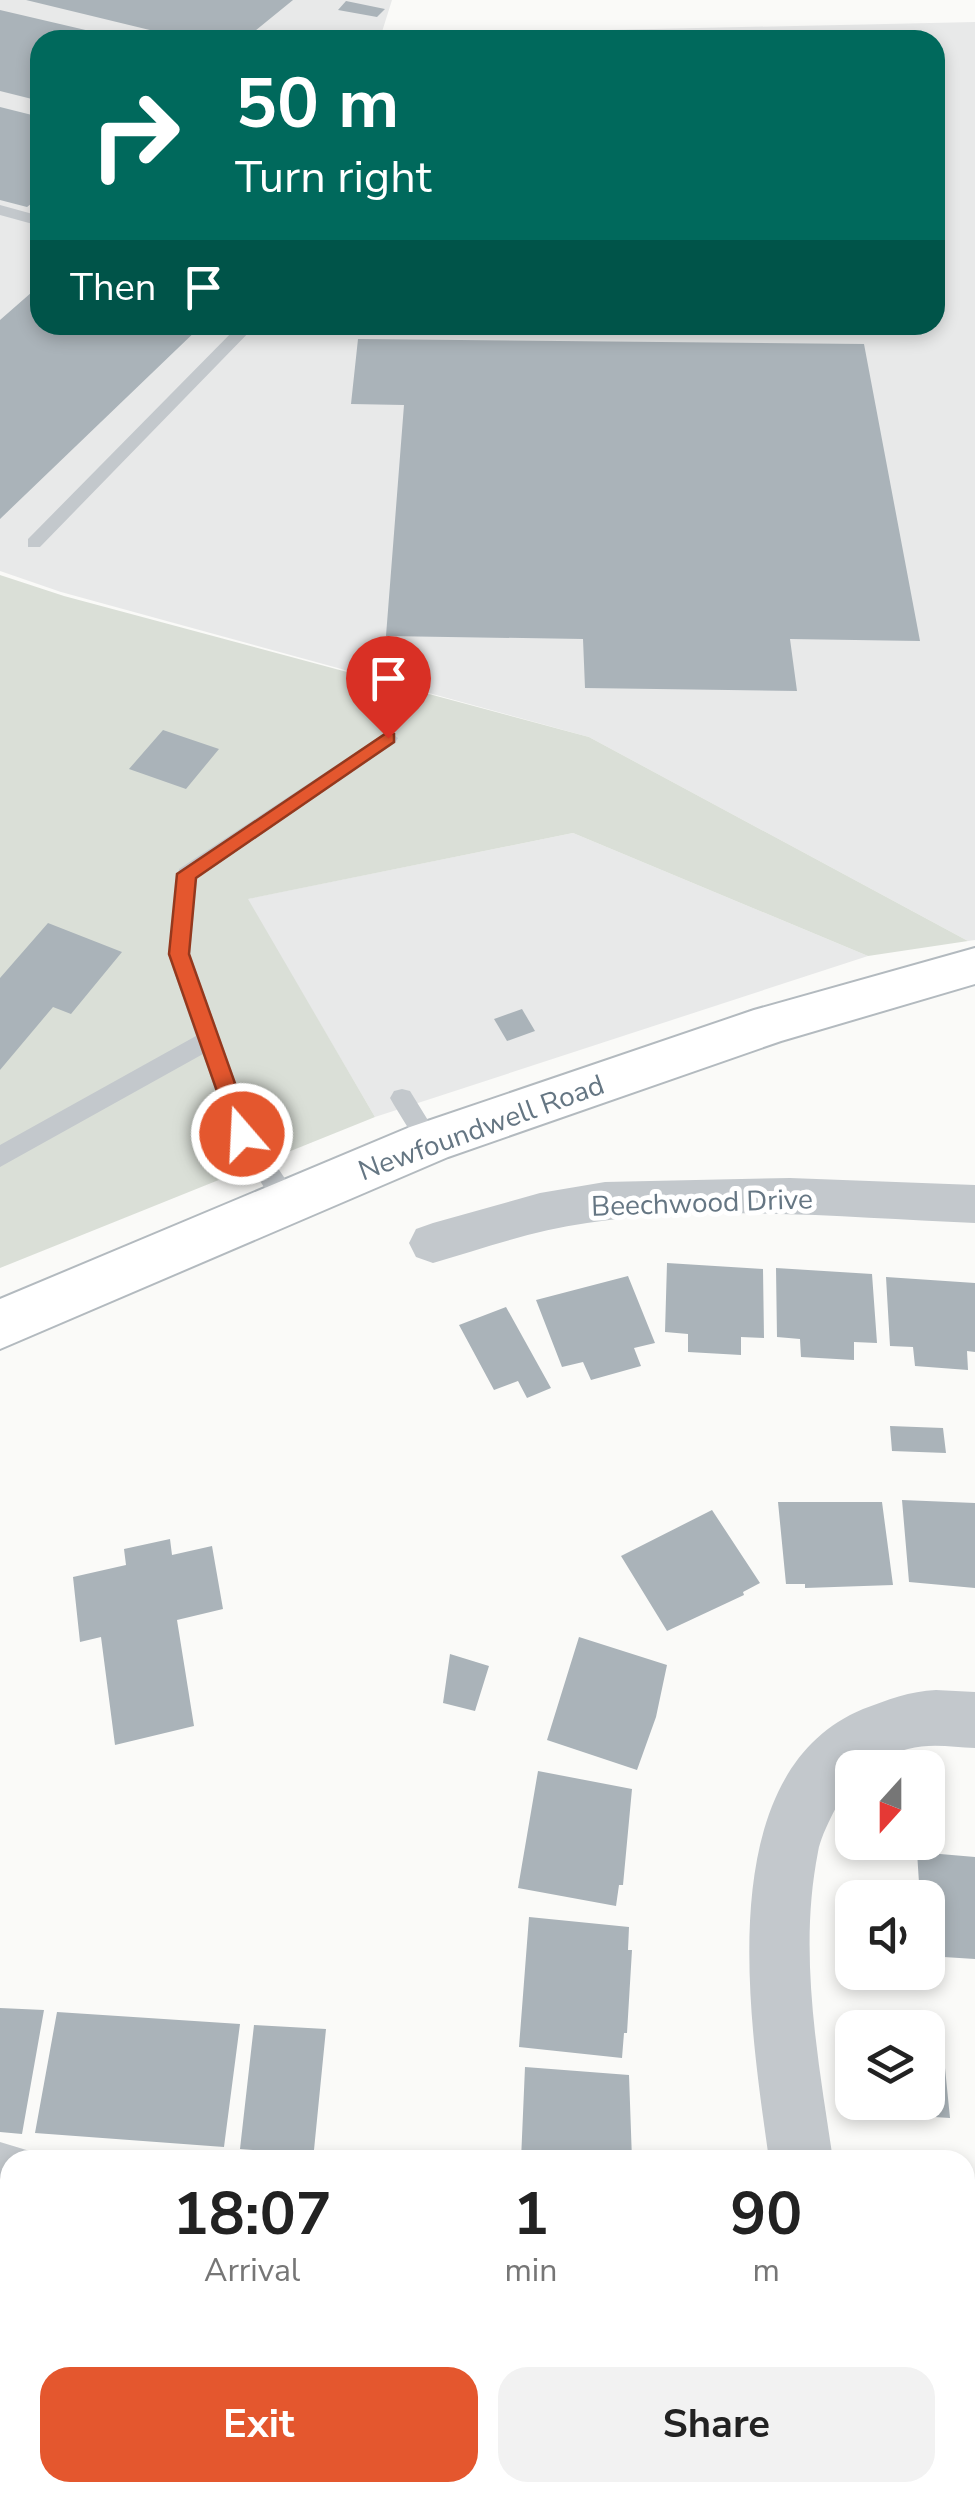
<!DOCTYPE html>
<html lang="en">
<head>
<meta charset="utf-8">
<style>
	:root { --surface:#fff; --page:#f2f2f2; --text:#222; --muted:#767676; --accent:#e4572e }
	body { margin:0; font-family:"Nunito Sans",sans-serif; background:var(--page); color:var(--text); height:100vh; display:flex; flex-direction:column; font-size:38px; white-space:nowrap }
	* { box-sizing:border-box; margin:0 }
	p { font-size:32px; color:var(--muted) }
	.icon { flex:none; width:55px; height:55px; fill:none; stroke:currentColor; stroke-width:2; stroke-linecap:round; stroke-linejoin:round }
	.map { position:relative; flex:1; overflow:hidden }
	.drawer { position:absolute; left:0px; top:2150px; width:975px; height:352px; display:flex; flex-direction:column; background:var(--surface); border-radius:30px 30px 0 0; box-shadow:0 5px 15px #0003 }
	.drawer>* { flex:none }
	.hud { position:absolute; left:30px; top:30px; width:915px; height:305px; border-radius:30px; box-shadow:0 5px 15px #0003; background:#00695c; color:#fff; overflow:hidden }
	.needle { width:65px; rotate:201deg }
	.tools { position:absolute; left:835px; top:1750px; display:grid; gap:20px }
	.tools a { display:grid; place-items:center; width:110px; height:110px; border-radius:20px; background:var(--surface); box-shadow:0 5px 15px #0003; font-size:50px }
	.pin { position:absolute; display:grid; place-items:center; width:85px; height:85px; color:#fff; margin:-102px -42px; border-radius:50% 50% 50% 0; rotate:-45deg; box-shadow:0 0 10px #0007 }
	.pin .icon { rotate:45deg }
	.me { position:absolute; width:110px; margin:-55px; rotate:341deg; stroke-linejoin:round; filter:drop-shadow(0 0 8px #0008) }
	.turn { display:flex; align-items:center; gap:35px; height:210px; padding:0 40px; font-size:45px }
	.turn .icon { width:130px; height:130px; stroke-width:2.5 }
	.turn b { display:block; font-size:70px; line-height:85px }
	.then { display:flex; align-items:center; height:95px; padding:0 40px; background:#0003; gap:20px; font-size:38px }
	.eta { display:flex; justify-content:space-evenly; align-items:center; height:170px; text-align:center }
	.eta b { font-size:60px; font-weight:700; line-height:70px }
	.cta { display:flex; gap:20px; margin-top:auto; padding:20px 40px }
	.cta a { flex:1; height:115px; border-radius:30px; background:var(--accent); color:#fff; font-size:40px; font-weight:700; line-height:115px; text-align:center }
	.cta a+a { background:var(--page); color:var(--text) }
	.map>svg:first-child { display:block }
</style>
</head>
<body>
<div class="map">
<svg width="975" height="2501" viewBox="0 0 975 2501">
	<rect width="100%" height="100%" fill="#fafaf8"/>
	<path fill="#e8e9e9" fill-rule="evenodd" d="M0 0H392L381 35 975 22V940L968 941 589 737 61 592 0 571ZM40 40H935V325H40Z
		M573 833 868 956 375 1117 247 899Z"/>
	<path fill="#dadfd7" d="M0 575 64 596 589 737 968 941 868 956 573 833 248 899 375 1117 0 1268Z"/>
	<path fill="#aab3b9" d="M26 0H293L244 40H191Z
		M346 1 385 9 377 17 338 10Z
		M0 10 124 39V40H40V101L0 91Z
		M759 34 761 40H661V37Z
		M0 107 40 117V197L27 207 0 200Z
		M40 285V325H202L0 519V320Z
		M358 339 864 344 920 641 790 639 797 691 585 688 583 639 386 636 404 405 351 404Z
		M163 730 219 749 186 789 129 769Z
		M48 923 122 952 71 1014 53 1007 0 1070V978Z
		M522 1009 535 1031 507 1041 494 1019Z
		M667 1263 763 1269 764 1338 741 1337V1355L688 1352V1334L665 1332Z
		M776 1268 872 1274 877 1343 854 1342V1360L801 1357 800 1339 777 1337Z
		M628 1276 655 1343 634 1348 641 1366 591 1380 583 1362 562 1367 536 1300Z
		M886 1277 975 1283V1352L967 1351 968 1370 915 1366 913 1347 890 1346Z
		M506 1307 551 1388 527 1398 518 1381 494 1390 459 1325Z
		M890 1426 943 1428 946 1453 892 1451Z
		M902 1500 975 1503V1588L909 1582Z
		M778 1502H882L893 1585 805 1588V1584H786Z
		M712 1510 760 1583 743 1592 744 1595 667 1631 621 1556Z
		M170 1539 172 1555 212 1546 223 1609 177 1620 194 1726 115 1745 101 1637 80 1642 73 1577 126 1565 124 1549Z
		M579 1637 667 1665 656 1717 637 1770 547 1740Z
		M450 1654 489 1666 475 1711 443 1703Z
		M538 1771 632 1789 623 1885H619L616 1906 518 1888Z
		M917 1852 975 1857V1959L928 1956V1898H920Z
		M529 1917 629 1927 628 1950H632L627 2033H624L622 2058 519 2047Z
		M0 2008 44 2010 22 2134 0 2132Z
		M57 2012 240 2024 224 2147 35 2133Z
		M254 2025 326 2029 313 2160H265L266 2151 240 2149Z
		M525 2067 629 2075 632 2160H521Z
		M928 2067 945 2068 950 2118 902 2115V2102H928Z
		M965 2193H975V2319H965Z"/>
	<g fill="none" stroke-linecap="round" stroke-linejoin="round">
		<defs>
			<path id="secondary" d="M975 948V984L781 1041 448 1157 0 1349V1299L410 1127 754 1010Z"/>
		</defs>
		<use href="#secondary" stroke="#b3babf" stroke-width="4"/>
		<path fill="#c3c8cc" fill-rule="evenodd" d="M0 205 40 216V226L0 215Z
			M239 325H256L40 547H28V539Z
			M388 731 398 738 395 743 197 878 190 954 253 1131 296 1195 299 1202 296 1209H278L230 1134 203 1054 0 1167V1145L196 1036 168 954 179 869Z
			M402 1089 410 1091 437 1135 441 1142 437 1149H421L394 1105 390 1098 394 1091Z"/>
		<path fill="#c3c8cc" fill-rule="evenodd" d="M790 1178 975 1185V1223C847 1218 715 1204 587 1223 535 1230 484 1248 433 1263L416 1257 409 1243 416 1229 433 1223 540 1193 605 1182Z
			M936 1690 975 1692V1748C952 1747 930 1743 908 1749 888 1754 872 1768 852 1768 852 1785 823 1824 818 1852 798 1953 818 2059 833 2160H769C751 2028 707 1774 863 1709 887 1700 910 1691 936 1690Z
			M0 2142 33 2152 36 2160H10V2207L0 2206Z
			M781 2492H851V2501H781Z"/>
		<use href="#secondary" fill="#fff" fill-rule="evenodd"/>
	</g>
	<path fill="#e4572e" stroke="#94391e" stroke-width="2.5" d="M388 732 394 734V742L196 878 189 954 253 1134 249 1140H234L169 954 177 874Z"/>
	<g text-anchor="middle" stroke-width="10" stroke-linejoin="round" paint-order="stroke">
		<g font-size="28" fill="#657683" stroke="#fff">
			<text transform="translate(481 1127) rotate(-20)" y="10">Newfoundwell Road</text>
			<text transform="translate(702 1202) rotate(-2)" y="10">Beechwood Drive</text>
		</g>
	</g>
</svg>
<div class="tools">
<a><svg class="needle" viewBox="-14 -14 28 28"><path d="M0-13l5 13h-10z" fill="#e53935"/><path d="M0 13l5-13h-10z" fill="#767676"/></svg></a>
<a><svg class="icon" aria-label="sound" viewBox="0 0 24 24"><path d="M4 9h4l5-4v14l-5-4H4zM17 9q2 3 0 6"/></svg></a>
<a><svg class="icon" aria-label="layers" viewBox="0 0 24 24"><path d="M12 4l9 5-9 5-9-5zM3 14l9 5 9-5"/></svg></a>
</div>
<div class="pin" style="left:388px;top:738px;background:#d93025"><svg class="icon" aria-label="arrive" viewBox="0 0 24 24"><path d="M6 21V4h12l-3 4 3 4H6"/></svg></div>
<svg class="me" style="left:242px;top:1134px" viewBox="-20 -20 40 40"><circle r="17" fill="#e4572e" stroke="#fff" stroke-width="3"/><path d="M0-11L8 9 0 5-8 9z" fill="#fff"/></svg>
<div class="hud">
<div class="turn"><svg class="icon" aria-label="right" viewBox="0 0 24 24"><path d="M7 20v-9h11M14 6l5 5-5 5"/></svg><div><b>50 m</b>Turn right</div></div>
<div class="then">Then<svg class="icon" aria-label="arrive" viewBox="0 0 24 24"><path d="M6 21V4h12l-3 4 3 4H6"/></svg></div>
</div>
<section class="drawer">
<div class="eta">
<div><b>18:07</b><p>Arrival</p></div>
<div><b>1</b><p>min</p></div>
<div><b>90</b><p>m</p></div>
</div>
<div class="cta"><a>Exit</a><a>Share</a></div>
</section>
</div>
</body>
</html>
